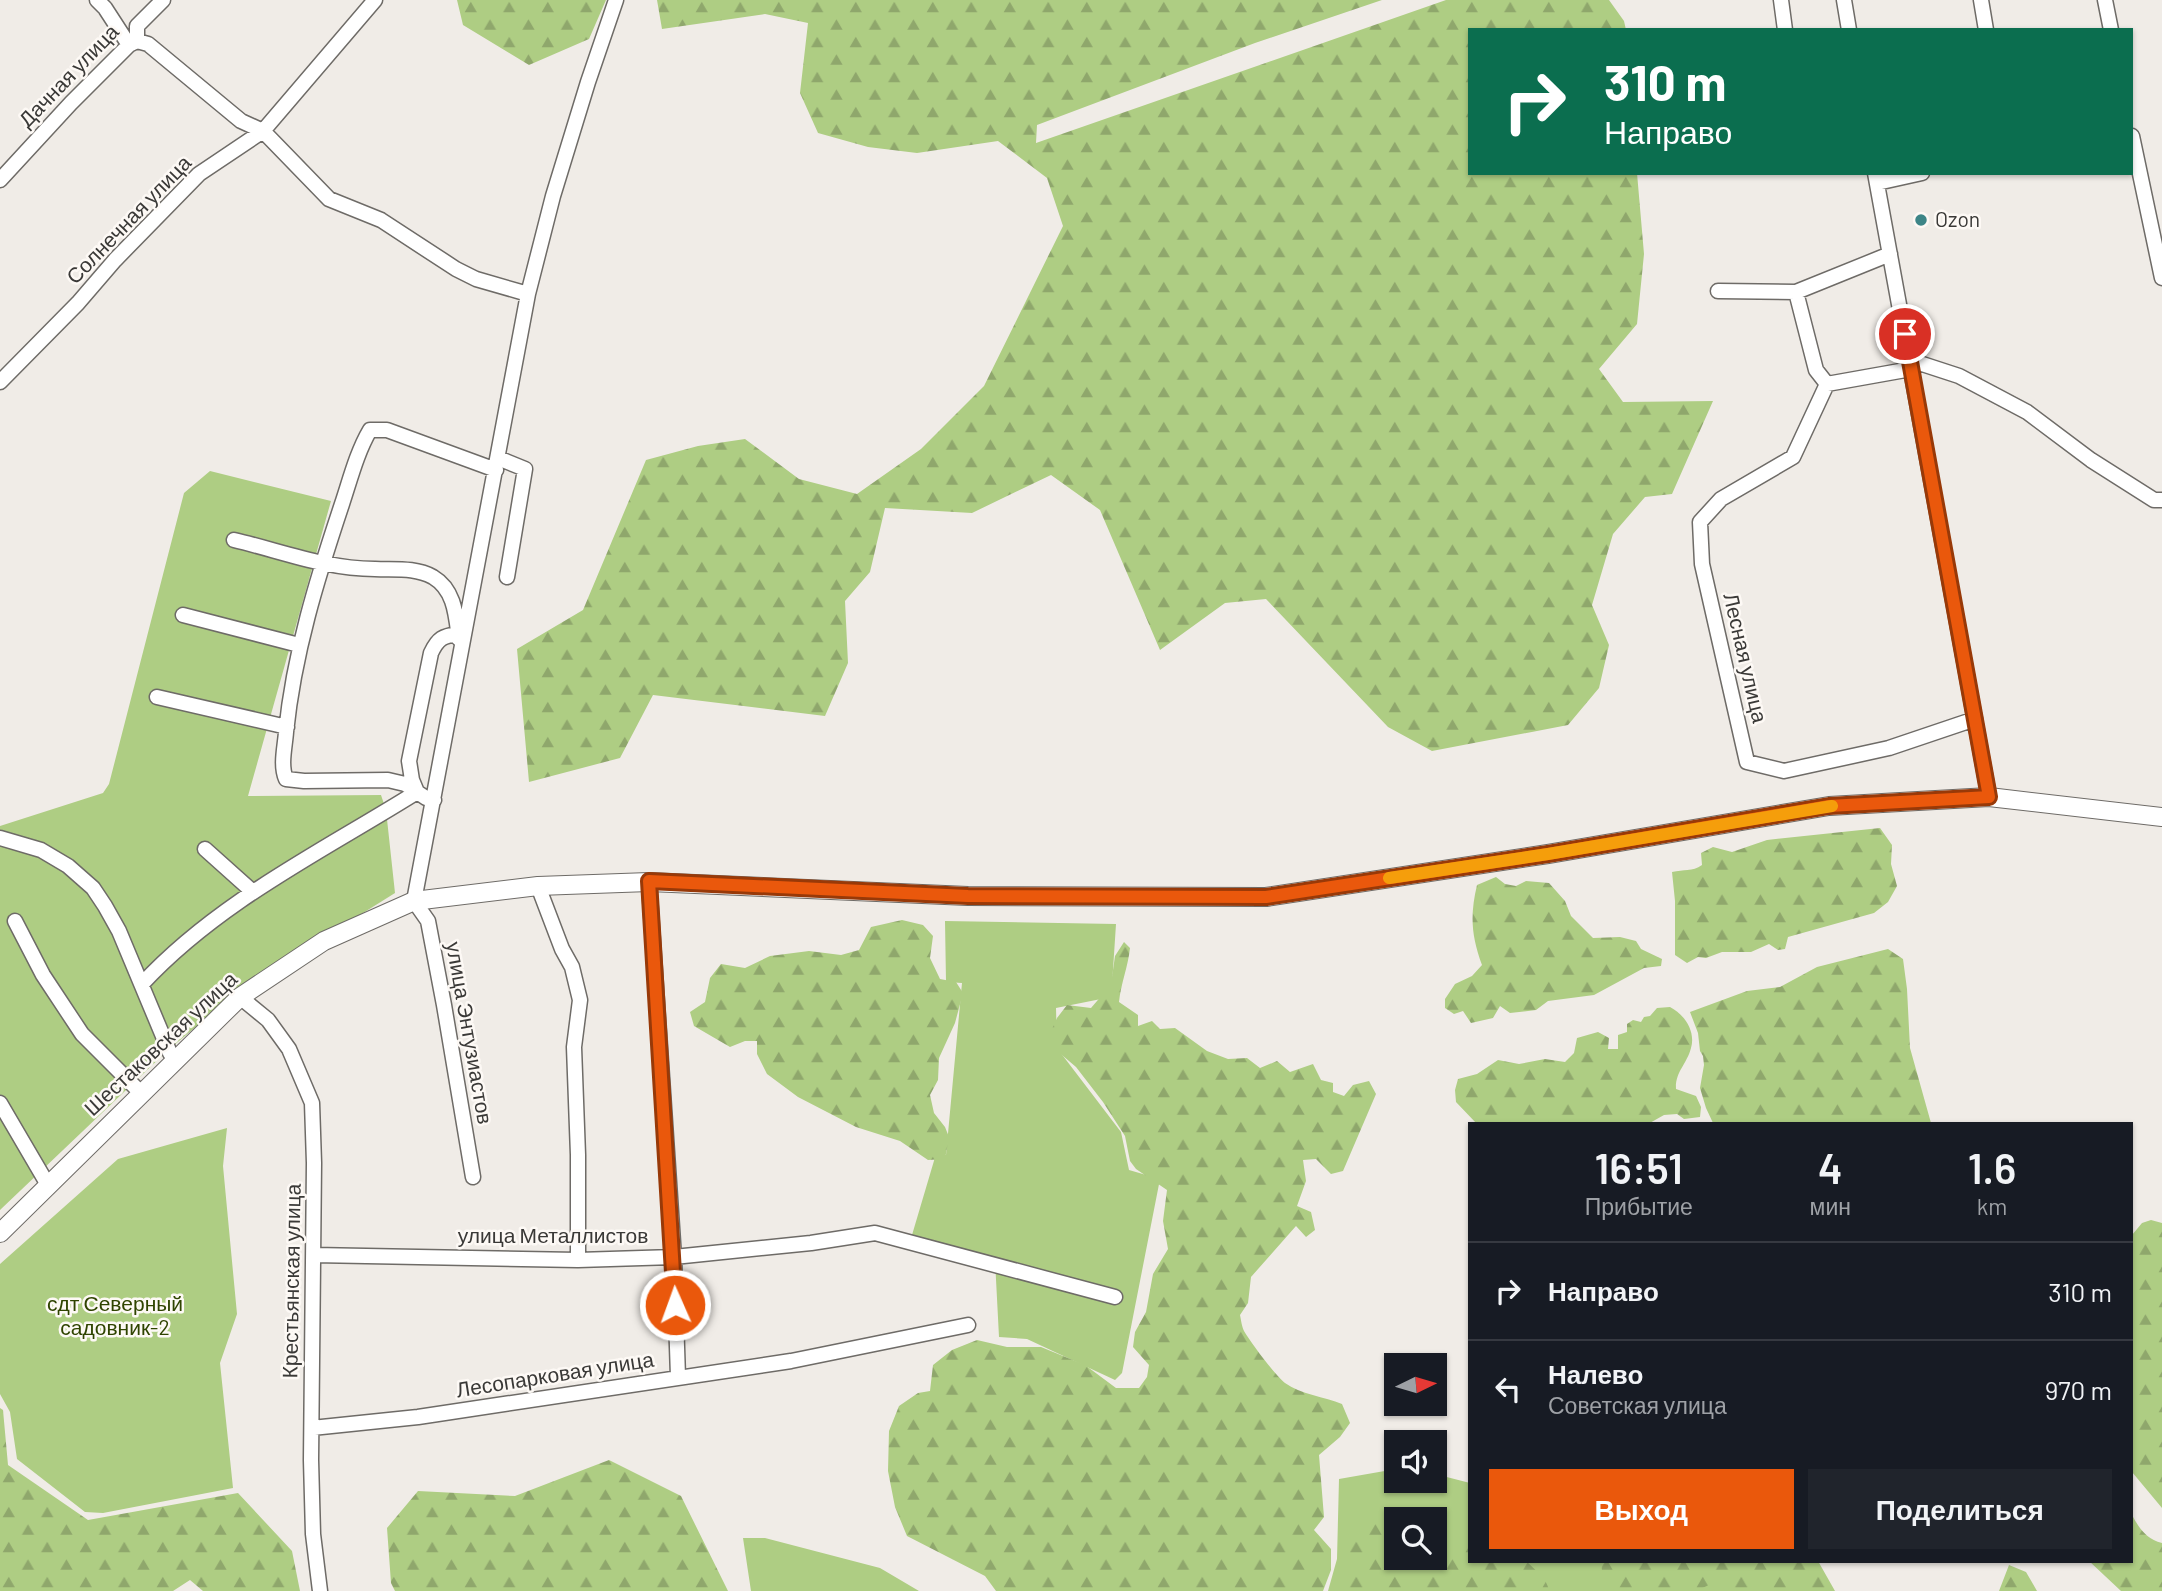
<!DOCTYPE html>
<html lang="ru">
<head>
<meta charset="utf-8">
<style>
	:root { --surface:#171b24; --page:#20242c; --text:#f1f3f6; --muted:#9ea1a6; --line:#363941; --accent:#ea580c }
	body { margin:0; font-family:Barlow,sans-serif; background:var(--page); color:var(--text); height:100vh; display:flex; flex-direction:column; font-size:26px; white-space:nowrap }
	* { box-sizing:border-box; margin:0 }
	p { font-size:23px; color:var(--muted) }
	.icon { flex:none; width:38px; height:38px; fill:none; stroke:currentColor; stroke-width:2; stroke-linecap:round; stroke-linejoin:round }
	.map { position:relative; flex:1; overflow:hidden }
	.panel { position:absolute; left:1468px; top:1122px; width:665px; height:441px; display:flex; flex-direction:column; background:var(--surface); border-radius:0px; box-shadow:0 2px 5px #0004 }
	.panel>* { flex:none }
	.top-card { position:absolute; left:1468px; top:28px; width:665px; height:147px; border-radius:0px; box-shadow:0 2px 5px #0004; background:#0b6e4f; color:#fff; overflow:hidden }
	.needle { width:46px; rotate:85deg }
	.fabs { position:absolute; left:1384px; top:1353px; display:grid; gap:14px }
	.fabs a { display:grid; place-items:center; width:63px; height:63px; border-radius:0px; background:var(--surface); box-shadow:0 2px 5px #0004; font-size:35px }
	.pin { position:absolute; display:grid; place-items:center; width:60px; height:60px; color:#fff; margin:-30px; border:4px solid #fff; border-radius:50%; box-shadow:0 2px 7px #0007 }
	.me { position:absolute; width:77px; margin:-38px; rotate:358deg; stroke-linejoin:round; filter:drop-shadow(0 0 5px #0008) }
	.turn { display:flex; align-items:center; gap:24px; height:147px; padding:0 21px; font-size:32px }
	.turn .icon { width:91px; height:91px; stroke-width:2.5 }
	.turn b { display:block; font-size:49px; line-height:60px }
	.eta { display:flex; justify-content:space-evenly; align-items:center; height:119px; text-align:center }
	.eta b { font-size:42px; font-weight:600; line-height:49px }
	.action { display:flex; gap:14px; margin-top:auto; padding:14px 21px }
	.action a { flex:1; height:80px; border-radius:0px; background:var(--accent); color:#fff; font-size:28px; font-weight:600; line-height:80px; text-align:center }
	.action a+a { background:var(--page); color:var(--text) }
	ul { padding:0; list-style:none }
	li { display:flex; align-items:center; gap:21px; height:98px; padding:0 21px; border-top:2px solid var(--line) }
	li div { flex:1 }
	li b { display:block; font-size:26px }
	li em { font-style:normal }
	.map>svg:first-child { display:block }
</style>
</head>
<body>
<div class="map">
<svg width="2162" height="1591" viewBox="0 0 2162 1591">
	<defs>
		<pattern id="forest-firs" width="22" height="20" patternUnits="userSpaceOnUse" patternTransform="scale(1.75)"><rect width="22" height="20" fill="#aecd83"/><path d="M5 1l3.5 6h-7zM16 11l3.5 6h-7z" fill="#8fa76c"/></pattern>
	</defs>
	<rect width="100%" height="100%" fill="#f0ece7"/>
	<path fill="#aecd83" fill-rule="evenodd" d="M210 471 331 501 248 796 381 795 386 810 395 893 237 992 166 1052 0 1210V826L103 793 109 784 184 493Z
		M945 921 1116 924 1112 985 1101 999 1056 1008 1057 1048 1121 1132 1129 1170 1160 1179 1122 1373 1115 1380 1027 1339 999 1337 995 1260 912 1235 936 1154 946 1155 962 983 946 982Z
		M227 1128 223 1166 237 1314 220 1363 233 1488 103 1513 85 1512 17 1459 10 1412 0 1394V1264L118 1159Z
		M1396 1469V1480H1435V1474L1470 1483V1561H1726L1769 1591H1328L1337 1559 1339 1479ZM1396 1519H1435V1558H1396Z
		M743 1538H765L880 1568 919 1591H751Z"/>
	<path fill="url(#forest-firs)" d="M457 0H606L589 39 529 65 463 25Z
		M657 0H1382L1255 43 1037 125 1036 143 1446 0H1609L1624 21 1626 30H1470V173H1637L1644 254 1637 324 1599 369 1623 402 1713 401 1672 494 1645 497 1613 534 1592 605 1609 645 1599 688 1568 725 1432 751 1388 727 1266 599 1225 603 1160 650 1100 510 1051 475 972 513 885 508 870 572 845 601 848 663 825 716 653 695 620 758 529 782 517 649 583 610 646 460 698 446 745 439 799 479 857 494 921 449 984 386 1063 226 1047 178 998 141 917 153 868 147 818 133 800 93 808 23 765 14 662 29Z
		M1880 828 1892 845 1891 864 1897 886 1888 902 1874 913 1788 937 1785 949 1778 950 1769 944 1751 952H1722L1706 958 1698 957 1687 963 1675 955V901L1672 872C1684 869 1692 872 1702 865L1701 853 1713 847 1732 852 1767 840Z
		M1496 877 1505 884 1516 886 1526 881 1549 883 1565 901 1571 916 1593 938 1620 937 1636 941 1641 949 1662 959 1661 966 1644 968 1594 995 1548 1001 1536 1010 1510 1013 1500 1006 1493 1018 1471 1023 1463 1011 1454 1014 1445 1008V999L1455 984 1472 976 1482 965C1471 935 1470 915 1477 885Z
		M902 920 923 925 933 936 930 958 940 979 956 982 963 993 955 1023 939 1058 938 1080 930 1095 934 1113 945 1127 949 1137 945 1159 928 1160 900 1141 856 1127 798 1097 767 1074 757 1054V1041H745L730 1047 694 1026 690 1012 705 1002 710 978 721 964 745 968 770 956 809 951 841 955 859 950 871 927Z
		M1124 942 1130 948C1128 967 1121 983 1119 1002L1138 1015V1026L1152 1021 1160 1029 1175 1028 1207 1051 1228 1059 1247 1058 1260 1068 1277 1061 1290 1072 1313 1064 1321 1080 1333 1083V1092L1344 1096 1353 1085 1369 1081 1376 1094 1343 1171 1331 1174 1316 1159 1303 1160 1306 1181 1297 1206 1311 1212 1315 1230 1306 1237 1296 1226 1251 1277 1248 1303 1240 1315C1241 1320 1242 1327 1244 1331 1251 1343 1275 1375 1285 1383 1300 1394 1325 1397 1342 1404L1350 1423 1340 1437 1319 1455 1324 1517 1314 1530 1331 1549V1570L1323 1591H996L985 1576 907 1536 895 1507 888 1471 889 1431 899 1406 918 1393 930 1391 933 1365 952 1350 977 1340 1007 1347H1041L1085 1365 1116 1388H1139L1147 1377 1149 1365 1133 1347 1135 1332 1146 1312 1153 1274 1168 1249 1163 1221 1167 1190 1136 1169 1130 1161 1125 1136 1103 1102 1076 1067 1056 1050 1051 1031 1057 1018 1067 1005 1091 1008 1103 994 1112 977 1115 956Z
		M1888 949 1903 959 1907 989 1910 1048 1931 1123H1713L1706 1108 1700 1088 1704 1065 1703 1056 1700 1051 1698 1033 1690 1012 1747 991 1780 987 1817 967Z
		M1670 1007C1684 1014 1696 1031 1691 1048 1687 1064 1675 1072 1676 1089L1696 1096 1701 1107 1700 1117 1684 1119 1677 1114 1664 1115 1648 1124 1476 1123 1456 1102 1455 1090 1458 1079 1477 1074 1498 1060 1519 1064 1545 1059 1565 1062 1574 1053 1577 1038 1598 1032 1609 1038 1608 1049H1618V1035L1627 1032V1024L1633 1020 1641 1022 1644 1017 1650 1016 1657 1008Z
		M2151 1220 2162 1223V1508L2132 1472V1235L2142 1223Z
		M0 1408 3 1410 8 1465 88 1520 238 1493 292 1551 300 1591H203L190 1580 173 1591H0Z
		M609 1460 681 1496 728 1591H395L391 1583 387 1528 418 1491 515 1496Z
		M2132 1515C2139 1528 2146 1539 2162 1543V1591H2121L2089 1561H2132Z
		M1365 1518H1383L1396 1522V1558H1435V1532L1470 1541V1561H1526C1535 1570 1547 1578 1549 1591H1345C1352 1570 1347 1547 1353 1529 1355 1523 1359 1521 1365 1518Z
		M1601 1561H1818L1835 1591H1734L1730 1584H1711L1696 1591H1604Z
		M2009 1565 2026 1572 2037 1591H1999Z"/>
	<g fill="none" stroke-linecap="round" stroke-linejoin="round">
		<defs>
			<path id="minor" d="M97 0 105 8 129 45
				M1781 0 1785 30
				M1844 0 1849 30
				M1981 0 1986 30
				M2105 0 2111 30
				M137 41 148 44 241 121 263 131 329 199 381 220 456 269 476 279 528 294
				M137 41V26L163 0
				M2132 136 2162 278
				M1875 173 1989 797
				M0 180 71 103 129 45 137 41
				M1877 183 1922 173
				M1718 291 1796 292 1890 254
				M1796 292 1816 370 1827 384 1911 369
				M1910 360 1959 376 2027 412 2091 460 2154 500H2162
				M0 382 78 303 115 260 199 174 263 131 375 0
				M1827 384 1793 457 1721 499 1700 522 1702 564 1747 762 1784 771 1889 748 1975 719
				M498 458 525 469 507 577
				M234 540C281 551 326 569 375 569 394 570 415 567 433 577 455 590 456 616 459 639
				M183 615 299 645
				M157 697 287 727
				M434 800 426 798 405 784 388 780 304 781 286 779C280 765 285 747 286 732 294 653 317 579 342 504 350 480 357 452 370 430H387L496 470
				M0 838 41 850 68 866 93 888 105 906 119 931 170 1053 177 1058
				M205 849 253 892
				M649 882 674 1257 678 1377
				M538 886 562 949 572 967 580 1000 574 1047 578 1155V1260
				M15 921 43 975 82 1034 141 1093
				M142 984C219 901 323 851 417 792L412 780 409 761 431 653C438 638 443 636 458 634
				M240 997 268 1020 289 1049 312 1103 314 1163 311 1460 313 1534 320 1591
				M0 1103 48 1185
				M473 1177 444 1005 428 921 414 901 528 294 553 196 588 82 616 0
				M314 1255 578 1260 674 1257 811 1243 875 1233 1115 1297
				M312 1428 418 1417 791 1361 968 1325"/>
			<path id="major" d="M0 1233 240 997 324 941 414 901 538 886 649 882 968 896 1266 897 1548 854 1829 806 1989 797 2162 817"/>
		</defs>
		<use href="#minor" stroke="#6e6b67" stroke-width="17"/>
		<use href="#major" stroke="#6e6b67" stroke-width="20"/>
		<use href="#minor" stroke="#fff" stroke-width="14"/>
		<use href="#major" stroke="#fff" stroke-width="18"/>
	</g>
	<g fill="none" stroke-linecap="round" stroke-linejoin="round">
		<defs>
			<path id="route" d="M675 1305 649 881 968 896 1266 897 1548 854 1829 806 1989 797 1905 334"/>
		</defs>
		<use href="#route" stroke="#983908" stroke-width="18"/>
		<use href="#route" stroke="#ea580c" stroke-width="12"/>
		<path stroke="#f59e0b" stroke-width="12" d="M1389 878 1548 854 1832 806"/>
	</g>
	<circle fill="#3d8587" stroke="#fdf9f5" stroke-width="2.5" cx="1921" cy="220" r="7"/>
	<g text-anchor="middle" stroke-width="5" stroke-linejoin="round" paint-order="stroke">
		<g font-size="21" fill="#3a3937" stroke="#fdf9f5">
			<text transform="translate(69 76) rotate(-46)" y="7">Дачная улица</text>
			<text transform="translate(129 220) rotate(-46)" y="7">Солнечная улица</text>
			<text transform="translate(1745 658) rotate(77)" y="7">Лесная улица</text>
			<text transform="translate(469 1033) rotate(80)" y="7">улица Энтузиастов</text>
			<text transform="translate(161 1044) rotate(-43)" y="7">Шестаковская улица</text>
			<text x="553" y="1243">улица Металлистов</text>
			<text transform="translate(292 1281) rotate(-89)" y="7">Крестьянская улица</text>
			<text transform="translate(555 1375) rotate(-9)" y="7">Лесопарковая улица</text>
		</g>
		<g font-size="21" fill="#3a3937" stroke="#fdf9f5" text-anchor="start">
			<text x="1935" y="227">Ozon</text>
		</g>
		<g font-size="21" fill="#2f4400" stroke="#fdf9f5">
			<text x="115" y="1311">сдт Северный<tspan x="115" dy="24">садовник-2</tspan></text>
		</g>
	</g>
</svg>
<div class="fabs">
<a><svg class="needle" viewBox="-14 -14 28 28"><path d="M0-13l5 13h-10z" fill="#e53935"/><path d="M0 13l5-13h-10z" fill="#9ea1a6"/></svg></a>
<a><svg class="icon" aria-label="sound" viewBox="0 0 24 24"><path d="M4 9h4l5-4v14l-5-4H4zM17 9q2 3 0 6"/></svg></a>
<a><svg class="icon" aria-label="search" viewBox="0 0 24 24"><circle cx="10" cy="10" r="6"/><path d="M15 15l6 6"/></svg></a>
</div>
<div class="pin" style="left:1905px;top:334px;background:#d93025"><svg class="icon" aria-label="arrive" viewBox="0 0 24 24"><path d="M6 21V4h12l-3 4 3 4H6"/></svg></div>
<svg class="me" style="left:675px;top:1305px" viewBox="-20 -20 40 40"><circle r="17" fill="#ea580c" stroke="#fff" stroke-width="3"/><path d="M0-11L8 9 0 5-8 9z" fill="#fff"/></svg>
<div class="top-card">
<div class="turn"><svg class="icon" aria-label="right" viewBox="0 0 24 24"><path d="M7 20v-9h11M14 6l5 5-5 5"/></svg><div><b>310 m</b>Направо</div></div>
</div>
<section class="panel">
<div class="eta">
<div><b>16:51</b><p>Прибытие</p></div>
<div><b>4</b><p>мин</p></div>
<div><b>1.6</b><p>km</p></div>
</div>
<ul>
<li><svg class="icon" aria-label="right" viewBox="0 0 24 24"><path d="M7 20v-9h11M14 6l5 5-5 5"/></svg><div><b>Направо</b></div><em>310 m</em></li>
<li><svg class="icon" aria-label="left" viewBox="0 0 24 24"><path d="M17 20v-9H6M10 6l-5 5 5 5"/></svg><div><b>Налево</b><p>Советская улица</p></div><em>970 m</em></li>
</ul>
<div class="action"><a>Выход</a><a>Поделиться</a></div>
</section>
</div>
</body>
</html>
